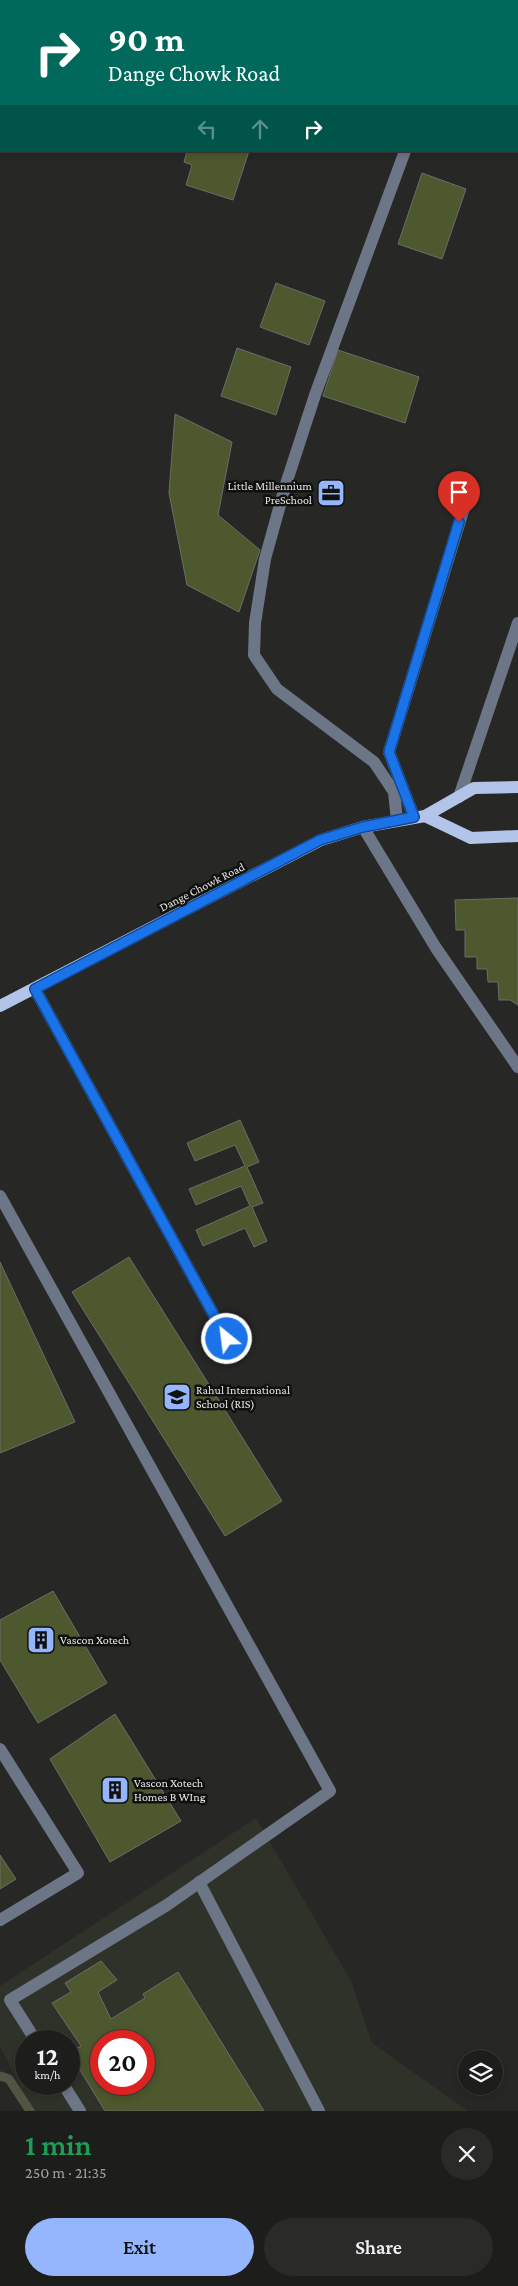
<!DOCTYPE html>
<html lang="en">
<head>
<meta charset="utf-8">
<style>
	:root { --surface:#1d1e1c; --page:#2a2b29; --text:#f1f3f6; --muted:#a0a2a3; --line:#3b3c3b; --accent:#95b6fd }
	body { margin:0; font-family:"Crimson Pro",serif; background:var(--page); color:var(--text); height:100vh; display:flex; flex-direction:column; font-size:19px; white-space:nowrap }
	* { box-sizing:border-box; margin:0 }
	p { font-size:16px; color:var(--muted) }
	.icon { flex:none; width:28px; height:28px; fill:none; stroke:currentColor; stroke-width:2; stroke-linecap:round; stroke-linejoin:round }
	.map { position:relative; height:2111px; overflow:hidden }
	.details { display:flex; flex-direction:column; background:var(--surface); flex:1 }
	.details>* { flex:none }
	.banner { position:absolute; left:0px; top:0px; width:519px; height:152px; box-shadow:0 2px 8px #0003,0 0 0 1px var(--line); background:#00695c; color:#fff; overflow:hidden }
	.fabs { position:absolute; left:458px; top:2050px; display:grid; gap:10px }
	.fabs a { display:grid; place-items:center; width:45px; height:45px; border-radius:50%; background:var(--surface); box-shadow:0 2px 8px #0003,0 0 0 1px var(--line); font-size:25px }
	.speed { position:absolute; left:15px; top:2030px; display:flex; gap:10px; font-size:25px; font-weight:700; text-align:center }
	.speed>* { display:grid; place-content:center; width:65px; height:65px; border-radius:50%; background:var(--surface); box-shadow:0 2px 8px #0003,0 0 0 1px var(--line); line-height:1 }
	.speed small { font-size:12px; font-weight:400 }
	.speed .limit { border:8px solid #d22; background:#fff; color:#111 }
	.pin { position:absolute; display:grid; place-items:center; width:42px; height:42px; color:#fff; margin:-51px -21px; border-radius:50% 50% 50% 0; rotate:-45deg; box-shadow:0 0 5px #0007 }
	.pin .icon { rotate:45deg }
	.me { position:absolute; width:55px; margin:-28px; rotate:331deg; stroke-linejoin:round; filter:drop-shadow(0 0 4px #0008) }
	.turn { display:flex; align-items:center; gap:18px; height:105px; padding:0 25px; font-size:22px }
	.turn .icon { width:65px; height:65px; stroke-width:2.5 }
	.turn b { display:block; font-size:35px; line-height:42px }
	.lanes { display:flex; align-items:center; height:48px; padding:0 25px; background:#0003; justify-content:center; gap:25px; direction:ltr }
	.lanes .off { opacity:.35 }
	.round { display:grid; place-items:center; flex:none; width:52px; height:52px; border-radius:26px; background:var(--page) }
	.overview { display:flex; align-items:center; justify-content:space-between; height:85px; padding:0 25px }
	h1 { font-size:30px; font-weight:600; line-height:38px; color:#1e9e55 }
	.cta { display:flex; gap:10px; margin-top:auto; padding:10px 25px }
	.cta a { flex:1; height:58px; border-radius:30px; background:var(--accent); color:#111; font-size:20px; font-weight:600; line-height:58px; text-align:center }
	.cta a+a { background:var(--page); color:var(--text) }
	.map>svg:first-child { display:block }
</style>
</head>
<body>
<div class="map">
<svg width="518" height="2111" viewBox="0 0 518 2111">
	<rect width="100%" height="100%" fill="#272825"/>
	<path fill="#2f3229" fill-rule="evenodd" d="M256 1818 351 1981 372 2043 468 2111H32L0 2046V1986ZM26 2041H69V2084H26ZM101 2041H144V2084H101Z"/>
	<g fill="none" stroke-linecap="round" stroke-linejoin="round">
		<path stroke="#515644" stroke-width="9" d="M0 2076 9 2079 30 2111"/>
	</g>
	<path fill="#4d582e" stroke="#6c6d69" fill-rule="evenodd" d="M187 151H249L233 200 186 185 192 165 184 162Z
		M422 173 466 189 442 259 398 244Z
		M276 283 325 301 309 345 260 327Z
		M237 348 291 367 276 415 221 396Z
		M338 350 419 377 405 423 323 396Z
		M175 414 232 442 218 515 260 550 239 612 187 585 169 493Z
		M518 898V1005L510 1000H499L498 982H488L487 969H477V957H465V930H456L455 900Z
		M240 1120 259 1162 247 1167 263 1203 252 1207 267 1241 254 1247 245 1228 203 1246 196 1230 250 1206 241 1186 196 1205 189 1189 245 1166 235 1145 195 1161 187 1143Z
		M129 1257 282 1501 225 1536 72 1292Z
		M0 1262 75 1422 0 1453Z
		M53 1591 107 1683 38 1723 0 1660V1620Z
		M115 1714 181 1821 110 1862 50 1759Z
		M0 1855 16 1879 0 1889Z
		M101 1961 117 1980 98 1992 111 2019 145 1998 143 1994 178 1972 264 2111H105L69 2052 81 2046 52 2003 71 1992 65 1983ZM101 2041H144V2084H101Z"/>
	<g fill="none" stroke-linecap="round" stroke-linejoin="round">
		<path stroke="#6d7687" stroke-width="12" d="M457 1V0
			M459 797 518 623
			M414 817 389 752 471 485
			M397 820 394 792 374 762 277 689 254 655 255 623 265 559 285 487 315 395 405 151
			M363 827 436 948 518 1067
			M35 989 227 1339
			M0 1196 330 1791 167 1905 10 2000 36 2041
			M0 1749 78 1873 0 1920
			M199 1882 319 2111
			M63 2084 80 2111"/>
		<path stroke="#b2c4e9" stroke-width="12" d="M425 816 471 838 518 836
			M0 1006 321 840 363 827 425 816 474 788 518 787"/>
	</g>
	<g fill="none" stroke-linecap="round" stroke-linejoin="round">
		<defs>
			<path id="route" d="M227 1339 35 989 320 840 363 827 414 817 389 752 459 522"/>
		</defs>
		<use href="#route" stroke="#114b97" stroke-width="12"/>
		<use href="#route" stroke="#1a73e8" stroke-width="9"/>
	</g>
	<defs>
		<symbol id="office-square" viewBox="-11 -11 22 22"><rect x="-9" y="-9" width="18" height="18" rx="4" fill="#95b6fd" stroke="#10110f"/><path d="M-6-3h4V-5.5h4V-3h4V5H-6ZM-1-4.5V-3h2v-1.5ZM-6 0V1H6V0Z" fill="#111"/></symbol>
		<symbol id="school-square" viewBox="-11 -11 22 22"><rect x="-9" y="-9" width="18" height="18" rx="4" fill="#95b6fd" stroke="#10110f"/><path d="M0-5L7-2L0 1L-7-2ZM-4 1L0 2.5L4 1V4Q0 6-4 4Z" fill="#111"/></symbol>
		<symbol id="building-square" viewBox="-11 -11 22 22"><rect x="-9" y="-9" width="18" height="18" rx="4" fill="#95b6fd" stroke="#10110f"/><path d="M-4-6H4V6H1V3H-1V6H-4ZM-2.5-4.3h1.7v1.8h-1.7ZM.8-4.3h1.7v1.8H.8ZM-2.5-1h1.7V.8h-1.7ZM.8-1h1.7V.8H.8Z" fill="#111"/></symbol>
	</defs>
	<g fill-rule="evenodd">
		<use href="#office-square" x="315" y="477" width="32" height="32"/>
		<use href="#school-square" x="161" y="1381" width="32" height="32"/>
		<use href="#building-square" x="25" y="1624" width="32" height="32"/>
		<use href="#building-square" x="99" y="1774" width="32" height="32"/>
	</g>
	<g text-anchor="middle" stroke-width="5" stroke-linejoin="round" paint-order="stroke">
		<g font-size="12" fill="#e5e6e4" stroke="#10110f" text-anchor="start">
			<text x="312" y="490" text-anchor="end">Little Millennium<tspan x="312" dy="14">PreSchool</tspan></text>
			<text x="196" y="1394">Rahul International<tspan x="196" dy="14">School (RIS)</tspan></text>
			<text x="60" y="1644">Vascon Xotech</text>
			<text x="134" y="1787">Vascon Xotech<tspan x="134" dy="14">Homes B WIng</tspan></text>
		</g>
		<g font-size="12" fill="#e5e6e4" stroke="#10110f">
			<text transform="translate(202 887) rotate(-27)" y="4">Dange Chowk Road</text>
		</g>
	</g>
</svg>
<div class="fabs">
<a><svg class="icon" aria-label="layers" viewBox="0 0 24 24"><path d="M12 4l9 5-9 5-9-5zM3 14l9 5 9-5"/></svg></a>
</div>
<div class="speed"><div>12<small>km/h</small></div><div class="limit">20</div></div>
<div class="pin" style="left:459px;top:522px;background:#d93025"><svg class="icon" aria-label="arrive" viewBox="0 0 24 24"><path d="M6 21V4h12l-3 4 3 4H6"/></svg></div>
<svg class="me" style="left:227px;top:1339px" viewBox="-20 -20 40 40"><circle r="17" fill="#1a73e8" stroke="#fff" stroke-width="3"/><path d="M0-11L8 9 0 5-8 9z" fill="#fff"/></svg>
<div class="banner">
<div class="turn"><svg class="icon" aria-label="right" viewBox="0 0 24 24"><path d="M7 20v-9h11M14 6l5 5-5 5"/></svg><div><b>90 m</b>Dange Chowk Road</div></div>
<div class="lanes"><svg class="icon off" aria-label="left" viewBox="0 0 24 24"><path d="M17 20v-9H6M10 6l-5 5 5 5"/></svg><svg class="icon off" aria-label="ahead" viewBox="0 0 24 24"><path d="M12 20V5M6 11l6-6 6 6"/></svg><svg class="icon" aria-label="right" viewBox="0 0 24 24"><path d="M7 20v-9h11M14 6l5 5-5 5"/></svg></div>
</div>
</div>
<section class="details">
<div class="overview"><div><h1>1 min</h1><p>250 m · 21:35</p></div><a class="round"><svg class="icon" aria-label="close" viewBox="0 0 24 24"><path d="M6 6l12 12M18 6L6 18"/></svg></a></div>
<div class="cta"><a>Exit</a><a>Share</a></div>
</section>
</body>
</html>
